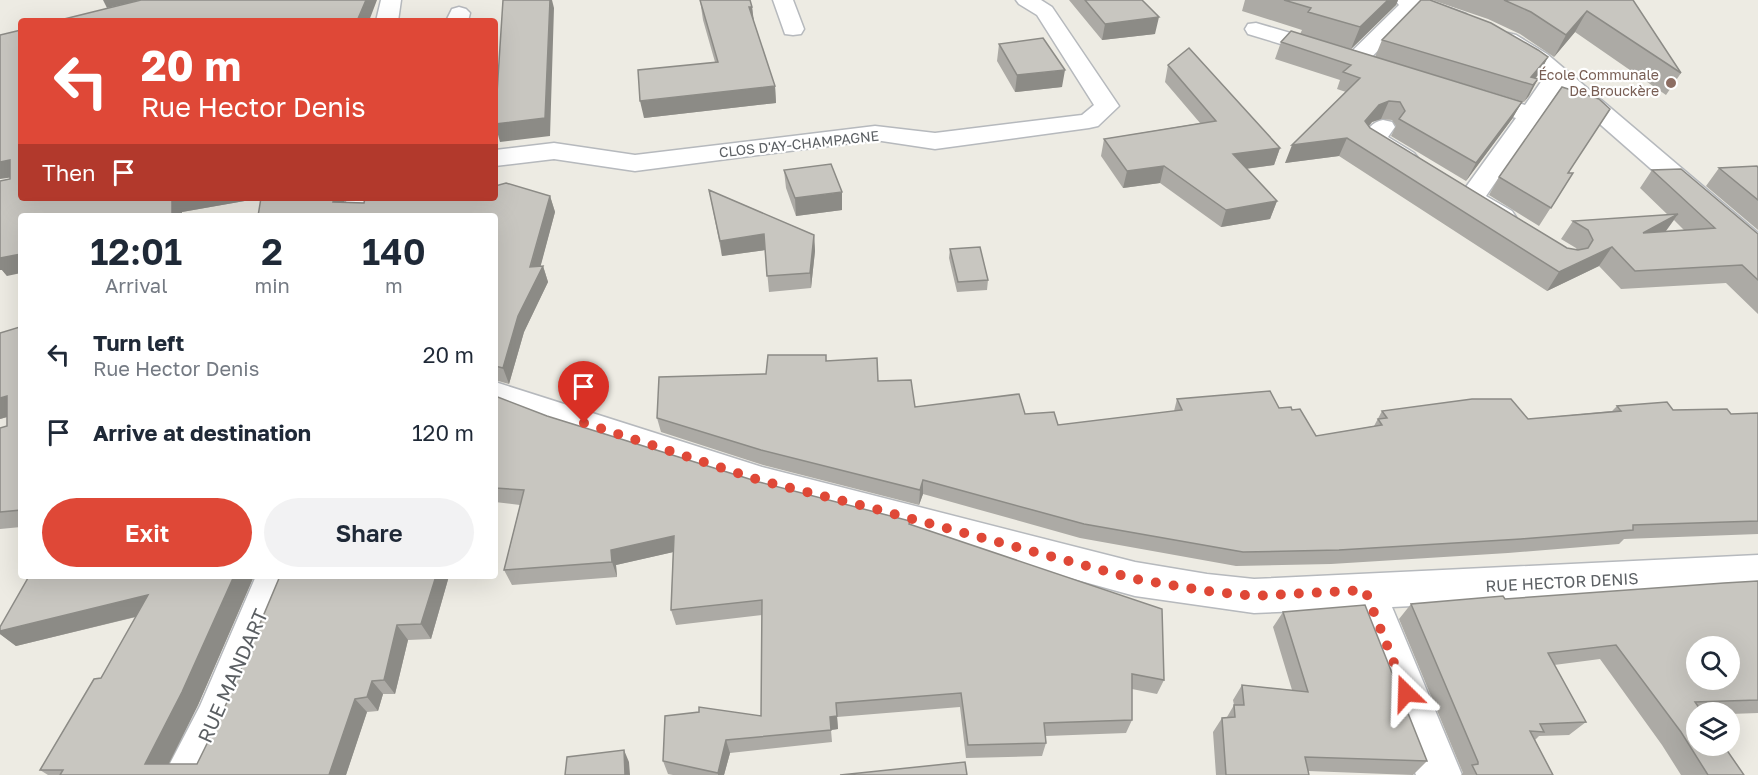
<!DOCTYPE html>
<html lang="en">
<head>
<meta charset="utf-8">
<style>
	:root { --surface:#fff; --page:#f2f2f3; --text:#1f2937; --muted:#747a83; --accent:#df4837 }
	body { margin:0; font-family:"Golos Text",sans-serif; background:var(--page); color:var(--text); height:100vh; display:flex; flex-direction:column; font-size:22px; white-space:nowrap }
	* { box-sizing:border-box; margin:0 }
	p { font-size:20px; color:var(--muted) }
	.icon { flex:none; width:33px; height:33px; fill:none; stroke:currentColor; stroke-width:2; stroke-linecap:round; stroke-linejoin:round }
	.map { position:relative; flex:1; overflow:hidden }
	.panel { position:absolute; left:18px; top:213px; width:480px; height:366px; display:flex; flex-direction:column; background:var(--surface); border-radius:6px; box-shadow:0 6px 24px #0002 }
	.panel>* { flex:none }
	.top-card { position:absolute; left:18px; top:18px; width:480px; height:183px; border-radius:6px; box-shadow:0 6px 24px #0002; background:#df4837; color:#fff; overflow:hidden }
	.tools { position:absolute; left:1686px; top:636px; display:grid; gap:12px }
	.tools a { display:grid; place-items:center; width:54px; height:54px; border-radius:50%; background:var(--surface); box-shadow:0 6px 24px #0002; font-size:30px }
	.pin { position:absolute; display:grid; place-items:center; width:51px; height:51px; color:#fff; margin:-62px -26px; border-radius:50% 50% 50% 0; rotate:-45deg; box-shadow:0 0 6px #0007 }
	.pin .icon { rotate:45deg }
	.me { position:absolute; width:66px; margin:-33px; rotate:338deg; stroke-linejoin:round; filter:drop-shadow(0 0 4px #0008) }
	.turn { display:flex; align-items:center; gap:21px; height:126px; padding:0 24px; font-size:27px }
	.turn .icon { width:78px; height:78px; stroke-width:2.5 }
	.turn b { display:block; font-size:42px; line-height:51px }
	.then { display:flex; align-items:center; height:57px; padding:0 24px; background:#0003; gap:12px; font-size:22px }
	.eta { display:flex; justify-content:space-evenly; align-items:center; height:102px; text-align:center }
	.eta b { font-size:36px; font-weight:600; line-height:42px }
	.primary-button { display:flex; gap:12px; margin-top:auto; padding:12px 24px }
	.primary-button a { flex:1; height:69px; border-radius:36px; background:var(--accent); color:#fff; font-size:24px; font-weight:600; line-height:69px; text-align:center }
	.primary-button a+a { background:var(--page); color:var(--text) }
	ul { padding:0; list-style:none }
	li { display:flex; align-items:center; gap:18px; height:78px; padding:0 24px }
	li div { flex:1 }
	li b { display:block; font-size:22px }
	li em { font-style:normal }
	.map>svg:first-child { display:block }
</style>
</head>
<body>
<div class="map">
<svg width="1758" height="775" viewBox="0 0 1758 775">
	<rect width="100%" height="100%" fill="#edebe3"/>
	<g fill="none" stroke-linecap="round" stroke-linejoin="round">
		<defs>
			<path id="minor" d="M381 0H401L398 21H376Z
				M773 0H793L804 29 801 34 793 35 785 34Z
				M1016 0H1041L1052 7 1119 106 1098 126 1089 128 935 149 875 140 635 171 554 159 495 166V150L554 143 635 155 875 126 935 133 1082 115 1094 105 1037 15 1019 4Z
				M1395 0H1426L1466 14 1470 18 1466 22 1459 24 1416 11 1364 65 1356 67 1348 65 1345 60 1348 55 1399 5Z
				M459 7 466 9 470 13 468 21H446L452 9Z
				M1256 23 1335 46 1338 51 1335 56 1327 58 1248 34 1245 29 1248 24Z
				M1508 33 1516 35 1547 54 1758 233V257L1748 254 1560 89 1486 196 1512 211 1516 217 1512 223C1494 227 1468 213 1458 198L1516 118 1466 102 1462 97 1466 92 1474 90 1525 105 1545 76 1531 64 1500 45 1497 40 1500 35Z
				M1383 120 1392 122 1395 127 1388 137 1414 153 1418 158 1414 163C1397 168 1370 153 1360 139 1367 130 1372 122 1383 120Z
				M347 198H373L371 216H343Z
				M495 382 762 467 1135 562 1207 574 1254 579 1758 555V589L1392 607 1462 775H1416L1352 609 1254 613 1135 596 868 522 762 495 495 407Z
				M256 576H296L237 721 211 775H164L200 706Z"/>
		</defs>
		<use href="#minor" stroke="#b6b9bd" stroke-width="3"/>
		<use href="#minor" fill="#fff" fill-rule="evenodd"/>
	</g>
	<path fill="#acaaa5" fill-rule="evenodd" d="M700 0 752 7 754 22 775 86 776 103 644 118 715 62 703 20Z
		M1069 0H1142L1155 34 1102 40Z
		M1245 0H1398L1396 5 1351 49 1300 34 1302 30 1242 11Z
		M1432 0H1633L1681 73 1666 95 1575 32 1554 57 1520 34 1488 19Z
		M1382 40 1548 57 1539 74 1535 78 1538 79 1524 102 1375 57Z
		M1281 42 1522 102 1512 119 1466 181 1391 136 1396 126 1392 120 1381 119 1372 122 1369 126 1370 128 1567 248 1577 250 1576 248 1561 239 1573 221 1668 215 1640 188 1652 170 1758 234V314L1726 283 1621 289 1599 266 1547 291 1339 156 1285 163 1346 92 1337 89 1340 80 1275 59ZM1674 220 1684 230 1666 231Z
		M999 44 1062 87 1015 92 997 61Z
		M1168 65 1280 148 1274 165 1246 169 1277 201 1270 219 1221 227 1160 183 1123 188 1101 156 1104 139 1200 123 1165 82Z
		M1610 109 1568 173H1573L1539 226 1489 195 1499 177Z
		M1719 168H1758V230L1706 186Z
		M784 170 842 210 796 216 786 188Z
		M10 179 21 198H345L344 202 364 203 550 196 555 212 540 267 543 266 548 282 524 332 509 384 495 380V216L261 198 182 212V216H21L7 276 2 270H0V181Z
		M709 190 814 235 815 251 811 288 769 292 765 250 722 256Z
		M950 249 988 280 987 290 957 292 949 258Z
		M21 319V527L0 529V428L7 426V417L0 419 20 327Z
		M826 361 878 381 915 407 1025 414 1058 425 1174 411 1177 399 1292 410 1316 436 1374 426 1382 411 1528 419 1612 411 1617 406 1731 414 1758 413V534L1624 539 1619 544 1508 553 1331 564 1236 566 1080 538 923 494 919 505 763 465 661 432 657 418 766 374Z
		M495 396 547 416 759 482 910 521V524L1164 680 1157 694 1132 689V720L1126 733 1046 736V743L1042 756 966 758 960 707 837 717 838 729 831 730 832 742 730 753 724 775H673L668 774 663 761 761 716 762 615 676 625 671 610 673 552 616 565 617 577 512 585 504 570 520 505 495 502Z
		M40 576H254L198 705 169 764H197L224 709 280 576H449L431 639 408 640 395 694H383L378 711 367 712 346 775H48L40 770 101 678 136 617 16 646 0 634V627Z
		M1758 581V713L1730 714V712H1696L1744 775H1681L1662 745 1600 659 1554 665 1586 722 1569 735 1539 736 1535 740 1553 775H1461L1463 773 1399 619 1411 604 1505 599Z
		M1283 612 1427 761 1413 775 1308 771 1309 775H1216L1213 732 1222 718 1227 717 1234 705 1233 700 1242 685 1292 690 1273 627Z"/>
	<path fill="#8c8b86" d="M103 0H141L107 8Z
		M366 0H377L369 21H357Z
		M550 0H552L554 8 550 136 500 142 495 124Z
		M1388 0H1398L1396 5 1351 49 1360 27Z
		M749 7H752L754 23Z
		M1587 11 1575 32 1554 57 1566 35Z
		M1159 17 1155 34 1102 40 1105 24Z
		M1548 57 1539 74 1530 84 1531 77Z
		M1065 70 1062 87 1015 92 1017 75Z
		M1538 79 1529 96 1524 102 1533 85Z
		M775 86 776 103 644 118 640 101Z
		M1389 101 1381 119 1372 122 1358 139 1365 121 1379 105Z
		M1522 102 1512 119 1466 181 1476 163Z
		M1347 138 1339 156 1285 163 1292 145Z
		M1280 148 1274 165 1228 171 1233 154Z
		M10 160 21 176 0 179V162Z
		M1164 166 1160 183 1123 188 1127 171Z
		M842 192V210L796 216 795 198Z
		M550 196 555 212 538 276 543 266 548 282 524 332 509 384 503 368Z
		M172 198H262L182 212V216H172Z
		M334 198H345L342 216 333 202Z
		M1277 201 1270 219 1221 227 1226 210Z
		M1678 214 1665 232 1643 233Z
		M764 234 765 250 722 256 720 241Z
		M814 235 815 251 811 288 810 273Z
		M1612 247 1599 266 1547 291 1559 272Z
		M21 254V273L7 276 2 270H0V257Z
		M7 396 21 413 0 419V398Z
		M923 480V494L919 505 920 490Z
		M674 536 678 551 616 565 617 577 612 562 611 550Z
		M234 576H254L198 705 163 775 145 764Z
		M436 576H449L431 639 421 624Z
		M148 595 163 610 16 646 0 634V631Z
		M397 625 408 640 395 694 384 680Z
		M372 681 383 694 378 711 367 697Z
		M355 699 367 712 346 775H329Z
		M837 716 838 729 831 730 830 717Z
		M726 740 730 753 724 775H718V773Z
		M624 750 629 762 630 775H625Z"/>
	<path fill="#c8c6c0" stroke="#8c8b86" stroke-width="1.5" fill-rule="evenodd" d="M141 0H366L357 21H56Z
		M503 0H550L545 118 495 124Z
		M700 0H750L752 7H749L775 86 640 101 638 70 718 62Z
		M1085 0H1142L1159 17 1105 24Z
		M1284 0H1388L1360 27 1308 12 1311 8Z
		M1421 0H1430L1491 23 1538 50 1548 57 1531 77 1538 79 1533 85 1382 40Z
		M1504 0H1633L1681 73 1587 11 1566 35 1531 12Z
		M21 30V198H172V216H21V254L0 258V181L10 179V160L0 162V35Z
		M1291 31 1522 102 1476 163 1399 119 1405 111 1400 102 1389 101 1379 105 1365 121 1370 128 1567 248 1578 250 1588 248 1593 240 1588 230 1573 221 1678 214 1643 233 1715 228 1652 170 1681 169 1758 234V280L1742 265 1635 271 1612 247 1559 272 1347 138 1292 145 1360 78 1343 72 1351 65 1281 42Z
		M1043 38 1065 70 1017 75 999 44Z
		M1189 48 1280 148 1233 154 1277 201 1226 210 1164 166 1127 171 1104 139 1216 121 1168 65Z
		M1562 87 1599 99 1610 109 1568 173H1573L1551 208 1499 177Z
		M831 164 842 192 795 198 784 170Z
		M1757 166 1758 168V200L1719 168Z
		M506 183 550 196 530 267 543 266 518 316 503 368 495 366V216H258L261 198H334L333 202 364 203 365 198H495V186Z
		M709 190 814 235 810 273 767 276 764 234 720 241Z
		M980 247 988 280 958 282 950 249Z
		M20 319H21V510L0 512V428L7 426V396L0 398V333L20 327Z
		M768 355H826V361L877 358 878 381 911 380 915 407 1019 394 1025 414 1054 412 1058 425 1182 410 1177 399 1270 391 1279 408 1291 407 1292 410 1300 409 1316 436 1382 425 1378 419 1387 418 1382 411 1472 399H1511L1528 419 1621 411 1617 406 1667 402 1673 410 1727 409 1731 414 1758 413V521L1633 525V530L1521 539 1339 550 1243 552 1084 524 923 480 920 490 761 450 657 418 659 377 766 374Z
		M495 396 547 416 759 482 910 521 909 524 1162 609 1164 680 1132 674V720L1044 723 1046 743 968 745 961 693 836 703 837 716 830 717 831 730 726 740 718 773 663 761 665 716 699 712V707L761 716 762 600 671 610 674 536 611 550 612 562 504 570 524 490 495 488Z
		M40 576H234L182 692 145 764H197L224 709 280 576H436L421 624 397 625 384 680 372 681 367 697 355 699 329 775H60L63 770H40L94 679 101 678 148 595 0 631V627L28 578Z
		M1758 581V700L1695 702 1702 712H1696V746H1724L1744 775H1708L1681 732 1616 645 1548 653 1586 722 1540 724 1544 732 1530 731 1553 775H1477L1472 765 1478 764V762L1411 604 1503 596 1505 599 1724 583ZM1696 646H1730V680H1696Z
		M1365 605 1427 761 1305 757 1309 775H1226L1222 718 1235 717 1234 705H1244L1242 685 1308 692 1283 612Z
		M624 750 625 775H565L567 757Z
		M965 762 967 775H840Z"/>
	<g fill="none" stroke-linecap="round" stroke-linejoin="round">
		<path stroke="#df4837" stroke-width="10" stroke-dasharray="0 18" d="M584 423 762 481 868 507 1135 579 1207 591 1254 596 1365 590 1406 693"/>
	</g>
	<circle fill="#8d6e63" stroke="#fff" stroke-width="2" cx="1671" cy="83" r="6"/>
	<g text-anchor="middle" stroke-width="4.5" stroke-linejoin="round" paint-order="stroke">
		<g font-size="14" fill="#785e54" stroke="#fff" text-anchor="end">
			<text x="1659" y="80">École Communale<tspan x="1659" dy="16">De Brouckère</tspan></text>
		</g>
		<g font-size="14" fill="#5b5f63" stroke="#fff">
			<text transform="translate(799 144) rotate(-6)" y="5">CLOS D'AY-CHAMPAGNE</text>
		</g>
		<g font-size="16" fill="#5b5f63" stroke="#fff">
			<text transform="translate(1562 582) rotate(-3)" y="6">RUE HECTOR DENIS</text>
		</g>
		<g font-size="20" fill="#5b5f63" stroke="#fff">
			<text transform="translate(233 676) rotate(-66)" y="7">RUE MANDART</text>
		</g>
	</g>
</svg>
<div class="tools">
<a><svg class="icon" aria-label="search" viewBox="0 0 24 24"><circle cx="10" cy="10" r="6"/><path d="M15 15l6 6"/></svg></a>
<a><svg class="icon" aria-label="layers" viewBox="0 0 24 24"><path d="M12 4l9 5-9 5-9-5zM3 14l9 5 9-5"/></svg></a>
</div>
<div class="pin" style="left:584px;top:423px;background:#d93025"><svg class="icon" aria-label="arrive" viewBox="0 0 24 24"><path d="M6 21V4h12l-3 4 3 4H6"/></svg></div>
<svg class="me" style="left:1406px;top:693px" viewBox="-20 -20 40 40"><path d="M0-17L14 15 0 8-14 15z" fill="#df4837" stroke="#fff" stroke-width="4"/></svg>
<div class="top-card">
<div class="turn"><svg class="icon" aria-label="left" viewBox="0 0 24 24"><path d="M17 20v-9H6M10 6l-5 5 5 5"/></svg><div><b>20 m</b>Rue Hector Denis</div></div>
<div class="then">Then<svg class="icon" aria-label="arrive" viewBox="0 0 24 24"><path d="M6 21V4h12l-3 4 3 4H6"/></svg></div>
</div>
<section class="panel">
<div class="eta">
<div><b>12:01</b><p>Arrival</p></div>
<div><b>2</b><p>min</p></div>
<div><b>140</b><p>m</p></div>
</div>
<ul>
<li><svg class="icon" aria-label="left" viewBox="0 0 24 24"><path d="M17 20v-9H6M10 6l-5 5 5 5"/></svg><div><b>Turn left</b><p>Rue Hector Denis</p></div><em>20 m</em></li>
<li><svg class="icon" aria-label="arrive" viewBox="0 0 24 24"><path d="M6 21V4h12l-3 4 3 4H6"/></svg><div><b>Arrive at destination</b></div><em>120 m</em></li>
</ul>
<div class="primary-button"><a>Exit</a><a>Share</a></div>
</section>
</div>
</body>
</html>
